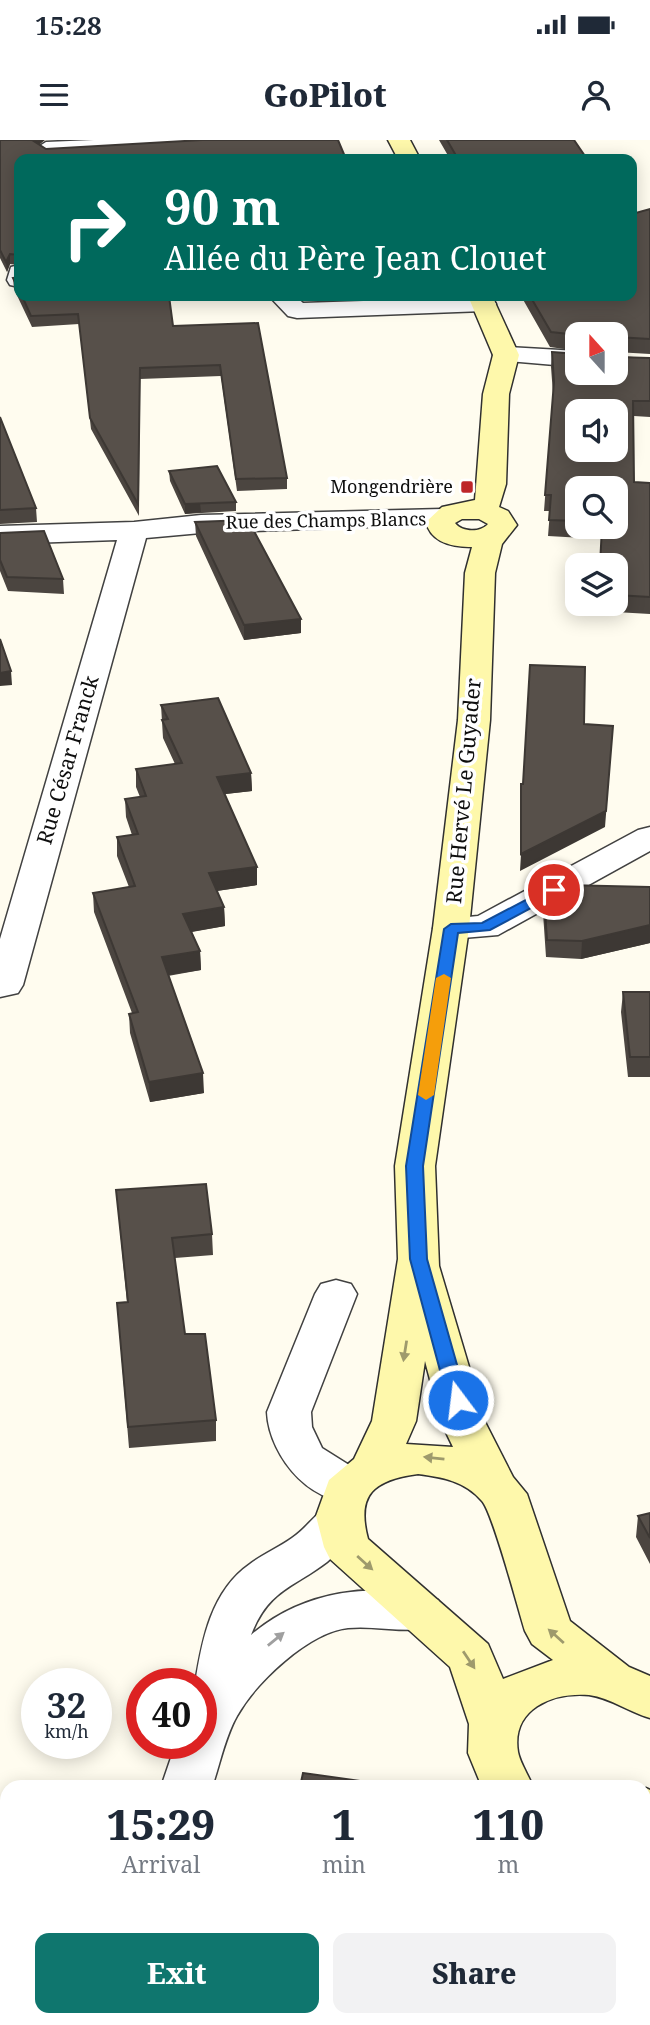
<!DOCTYPE html>
<html lang="en">
<head>
<meta charset="utf-8">
<style>
	:root { --surface:#fff; --page:#f2f2f3; --text:#1f2937; --muted:#747a83; --accent:#0f766e }
	body { margin:0; font-family:"Noto Serif",serif; background:var(--page); color:var(--text); height:100vh; display:flex; flex-direction:column; font-size:26px; white-space:nowrap }
	* { box-sizing:border-box; margin:0 }
	p { font-size:23px; color:var(--muted) }
	.icon { flex:none; width:38px; height:38px; fill:none; stroke:currentColor; stroke-width:2; stroke-linecap:round; stroke-linejoin:round }
	.map { position:relative; flex:1; overflow:hidden }
	.sheet { position:absolute; left:0px; top:1640px; width:651px; height:247px; display:flex; flex-direction:column; background:var(--surface); border-radius:21px 21px 0 0; box-shadow:0 4px 18px #0003 }
	.sheet>* { flex:none }
	.guide { position:absolute; left:14px; top:14px; width:623px; height:147px; border-radius:14px; box-shadow:0 4px 18px #0003; background:#00695c; color:#fff; overflow:hidden }
	.needle { width:46px; rotate:339deg }
	.buttons { position:absolute; left:565px; top:182px; display:grid; gap:14px }
	.buttons a { display:grid; place-items:center; width:63px; height:63px; border-radius:14px; background:var(--surface); box-shadow:0 4px 18px #0003; font-size:35px }
	.speed { position:absolute; left:21px; top:1528px; display:flex; gap:14px; font-size:35px; font-weight:700; text-align:center }
	.speed>* { display:grid; place-content:center; width:91px; height:91px; border-radius:50%; background:var(--surface); box-shadow:0 4px 18px #0003; line-height:1 }
	.speed small { font-size:18px; font-weight:400 }
	.speed .limit { border:10px solid #d22; background:#fff; color:#111 }
	.pin { position:absolute; display:grid; place-items:center; width:60px; height:60px; color:#fff; margin:-30px; border:4px solid #fff; border-radius:50%; box-shadow:0 2px 7px #0007 }
	.me { position:absolute; width:77px; margin:-38px; rotate:345deg; stroke-linejoin:round; filter:drop-shadow(0 0 5px #0008) }
	.turn { display:flex; align-items:center; gap:24px; height:147px; padding:0 35px; font-size:32px }
	.turn .icon { width:91px; height:91px; stroke-width:2.5 }
	.turn b { display:block; font-size:49px; line-height:60px }
	.eta { display:flex; justify-content:space-evenly; align-items:center; height:119px; text-align:center }
	.eta b { font-size:42px; font-weight:800; line-height:49px }
	.action { display:flex; gap:14px; margin-top:auto; padding:14px 35px }
	.action a { flex:1; height:80px; border-radius:14px; background:var(--accent); color:#fff; font-size:28px; font-weight:800; line-height:80px; text-align:center }
	.action a+a { background:var(--page); color:var(--text) }
	.status { display:flex; justify-content:space-between; align-items:center; height:49px; padding:0 35px; background:var(--surface); direction:ltr }
	.status svg { height:19px; fill:currentColor }
	header { display:flex; justify-content:space-between; align-items:center; height:91px; padding:0 35px; background:var(--surface); font-size:32px; font-weight:800 }
	.map>svg:first-child { display:block }
</style>
</head>
<body>
<div class="status"><b>15:28</b><svg viewBox="0 0 49 12"><path d="M0 12V9h3v3zM5 12V6h3v6zM10 12V3h3v9zM15 12V0h3v12zM26 1h20v11H26zM47 4h2v5h-2z"/></svg></div>
<header><svg class="icon" aria-label="menu" viewBox="0 0 24 24"><path d="M4 6h16M4 12h16M4 18h16"/></svg>GoPilot<svg class="icon" aria-label="person" viewBox="0 0 24 24"><circle cx="12" cy="8" r="4"/><path d="M4 21q1-7 8-7t8 7"/></svg></header>
<div class="map">
<svg width="650" height="1885" viewBox="0 0 650 1885">
	<rect width="100%" height="100%" fill="#fffcef"/>
	<g fill="none" stroke-linecap="round" stroke-linejoin="round">
		<defs>
			<path id="street" d="M94 0H232L221 6 46 16 35 9 46 2Z
				M19 125V147L10 145 7 140 11 127Z
				M269 156H295L303 163 484 157 493 159 496 164 493 169 484 171 297 178 288 176Z
				M506 207 578 211V227L497 220 493 215 497 210Z
				M442 369 452 372 456 378 452 384 201 393 146 398 23 845 18 853 0 857V799L117 400 0 404V386L134 382 201 375Z
				M650 687V711L498 795 451 799 438 796 433 788 438 780 478 776 638 690Z
				M336 1140 351 1144 357 1154 311 1272 312 1287 322 1308 365 1335 372 1347 365 1359C316 1373 269 1318 267 1272L315 1154 321 1144Z
				M338 1363 354 1368 361 1380C353 1395 340 1411 327 1422 293 1448 268 1450 251 1495 302 1451 374 1440 438 1460L445 1473 438 1486C409 1495 378 1485 348 1488 309 1492 256 1542 237 1576 225 1597 220 1624 212 1647H161L176 1603H201V1544H195C202 1500 211 1451 250 1424 263 1414 278 1408 292 1398 311 1385 314 1371 338 1363Z
				M73 1880H128L126 1885H70Z"/>
			<path id="secondary" d="M388 0H410L420 19H398Z
				M468 156H492L519 215 509 254 506 344 499 367 508 371 517 385 502 404 495 433 490 580 469 788 435 1026 439 1126 486 1284 513 1337 527 1354 570 1481 629 1527 650 1536V1578C629 1572 611 1558 589 1555 552 1552 511 1569 518 1612 520 1623 529 1636 533 1647H482L468 1613 469 1584 450 1527 330 1419 324 1407 316 1376 329 1340 354 1319 372 1281 398 1119 395 1026 433 788 458 580 465 433 472 407C453 407 431 403 426 382L442 367 475 360 483 254 493 215ZM462 379H479L488 384C480 393 462 392 455 383ZM425 1221 442 1284 453 1307 406 1304 416 1281ZM418 1334C442 1337 465 1341 482 1361 493 1373 518 1469 525 1491L532 1504 553 1520 503 1539 488 1504 368 1399C356 1354 374 1340 418 1334Z
				M646 1648 650 1650V1755L644 1753Z
				M644 1863 650 1872V1885H600L599 1880H644Z"/>
		</defs>
		<use href="#street" stroke="#414141" stroke-width="3"/>
		<use href="#secondary" stroke="#303030" stroke-width="3"/>
		<use href="#street" fill="#fff" fill-rule="evenodd"/>
		<use href="#secondary" fill="#fef8ab" fill-rule="evenodd"/>
	</g>
	<path fill="#4b4540" fill-rule="evenodd" d="M0 0 19 19V125L10 124 7 132 0 118Z
		M439 0H574L587 19H450Z
		M650 69V214L616 212V194H578V211L550 207 521 156H632Z
		M19 137V156H169L173 186 258 183 287 338V349L237 351 221 236 140 239 139 376 91 289 79 184 32 187 14 149 13 138Z
		M334 156H413V157L335 159Z
		M552 212 650 218V277L634 276V342L650 343V474L598 471V464H616V425L601 399 548 396 550 371H544L553 254 551 227ZM578 348 616 387H578Z
		M0 277 36 368 37 382 0 384Z
		M169 331 236 362V371L185 374 170 341Z
		M195 382 301 479V493L244 500 196 396Z
		M0 393 63 439 64 454 8 451 0 431Z
		M161 565 251 633 252 651 225 654 257 727V745L217 751 224 767 225 786 192 792 200 811 201 830 168 836 204 953 150 962 130 893 129 874 132 873 94 772 93 753 129 747 117 716V697L132 695 126 677 125 659 140 657 136 647V629L175 624 163 598Z
		M650 747V803L581 819 546 817 543 773 544 755Z
		M623 852H650V937H628L621 872Z
		M116 1050 212 1094 213 1115 175 1118 185 1194 216 1280V1301L129 1308 117 1163 127 1162Z
		M650 1373V1424L636 1397 638 1376Z"/>
	<path fill="#3d3834" d="M32 0H45L33 10Z
		M10 114V124L7 132 6 122Z
		M200 363 201 372 185 374V364Z
		M301 479V493L244 500V485Z
		M11 531 12 545 0 546V533Z
		M613 586 605 687 520 731 521 714Z
		M251 633 252 651 217 655V637Z
		M257 727V745L209 752V733Z
		M224 767 225 786 184 793 183 774Z
		M650 785V803L581 819 582 801Z
		M200 811 201 830 162 836V817Z
		M203 933 204 953 150 962 149 942Z"/>
	<path fill="#57504a" stroke="#3d3834" stroke-width="2" fill-rule="evenodd" d="M0 0H32L46 9 202 0H338L346 19H19V115L10 114 6 122 0 110Z
		M447 0H574L587 19H458Z
		M650 69V199L616 197V194H578V195L551 192 530 156H632V74Z
		M19 137V150L13 138Z
		M22 156H169L173 186 258 183 287 338 236 339 220 225 140 228 138 364 90 278 78 174 31 176Z
		M552 212 578 214V233H616V217L650 218V261H633L634 342 650 343V457L616 455V425H600L602 387H616V348H578V381L549 380 551 355H545L554 242ZM578 271H616V310H578Z
		M0 277 36 368 0 370Z
		M217 326 236 362 185 364 169 331Z
		M248 380 301 479 244 485 195 382Z
		M44 391 63 439 7 437 0 420V393Z
		M0 499 11 531 0 533Z
		M530 525 585 527 584 584 613 586 606 671 521 714V644H523Z
		M218 558 251 633 217 637 257 727 209 733 224 767 183 774 200 811 162 817 203 933 149 942 129 874 138 872 93 753 135 746 117 697 138 694 125 659 146 656 136 629 182 623 162 580 168 579 161 565Z
		M564 745 650 747V785L582 801 547 800 544 755Z
		M623 852H650V917H630Z
		M206 1044 212 1094 172 1098 185 1194H205L216 1280 128 1287 117 1163 128 1162 116 1050Z
		M650 1373V1398L638 1376Z
		M303 1633 389 1645V1647H300Z
		M229 1880H382L381 1885H227Z"/>
	<defs><path id="oneway-solid" d="M-6-.8H1V-3.2L6.5 0L1 3.2V.8H-6Z" transform="scale(1.75)"/></defs>
	<g fill="#9e9a6c">
		<use href="#oneway-solid" transform="translate(405 1211) rotate(99)"/>
		<use href="#oneway-solid" transform="translate(434 1318) rotate(-174)"/>
		<use href="#oneway-solid" transform="translate(365 1423) rotate(42)"/>
		<use href="#oneway-solid" transform="translate(556 1496) rotate(-138)"/>
		<use href="#oneway-solid" transform="translate(469 1520) rotate(56)"/>
	</g>
	<use fill="#9f9f9f" href="#oneway-solid" transform="translate(276 1499) rotate(-39)"/>
	<path fill="#1a73e8" stroke="#114b97" stroke-width="2" d="M554 745 559 747V753L490 790 458 793 423 1026 427 1119 467 1260 458 1266 448 1260 410 1119 406 1026 444 789 451 784 482 783Z"/>
	<path fill="#f59e0b" d="M444 834 451 838 434 955 426 960 418 955 436 838Z"/>
	<rect fill="#be2628" stroke="#fff" stroke-width="2.5" x="460" y="340" width="14" height="14" rx="3.5"/>
	<g text-anchor="middle" stroke-width="7" stroke-linejoin="round" paint-order="stroke">
		<g font-size="18" fill="#0e0e0e" stroke="#fff" text-anchor="end">
			<text x="453" y="353">Mongendrière</text>
		</g>
		<g font-size="18" fill="#0e0e0e" stroke="#fff">
			<text transform="translate(326 381) rotate(-1)" y="6">Rue des Champs Blancs</text>
		</g>
		<g font-size="21" fill="#0e0e0e" stroke="#fff">
			<text transform="translate(68 620) rotate(-74)" y="7">Rue César Franck</text>
			<text transform="translate(464 651) rotate(-85)" y="7">Rue Hervé Le Guyader</text>
		</g>
	</g>
</svg>
<div class="buttons">
<a><svg class="needle" viewBox="-14 -14 28 28"><path d="M0-13l5 13h-10z" fill="#e53935"/><path d="M0 13l5-13h-10z" fill="#747a83"/></svg></a>
<a><svg class="icon" aria-label="sound" viewBox="0 0 24 24"><path d="M4 9h4l5-4v14l-5-4H4zM17 9q2 3 0 6"/></svg></a>
<a><svg class="icon" aria-label="search" viewBox="0 0 24 24"><circle cx="10" cy="10" r="6"/><path d="M15 15l6 6"/></svg></a>
<a><svg class="icon" aria-label="layers" viewBox="0 0 24 24"><path d="M12 4l9 5-9 5-9-5zM3 14l9 5 9-5"/></svg></a>
</div>
<div class="speed"><div>32<small>km/h</small></div><div class="limit">40</div></div>
<div class="pin" style="left:554px;top:750px;background:#d93025"><svg class="icon" aria-label="arrive" viewBox="0 0 24 24"><path d="M6 21V4h12l-3 4 3 4H6"/></svg></div>
<svg class="me" style="left:458px;top:1260px" viewBox="-20 -20 40 40"><circle r="17" fill="#1a73e8" stroke="#fff" stroke-width="3"/><path d="M0-11L8 9 0 5-8 9z" fill="#fff"/></svg>
<div class="guide">
<div class="turn"><svg class="icon" aria-label="right" viewBox="0 0 24 24"><path d="M7 20v-9h11M14 6l5 5-5 5"/></svg><div><b>90 m</b>Allée du Père Jean Clouet</div></div>
</div>
<section class="sheet">
<div class="eta">
<div><b>15:29</b><p>Arrival</p></div>
<div><b>1</b><p>min</p></div>
<div><b>110</b><p>m</p></div>
</div>
<div class="action"><a>Exit</a><a>Share</a></div>
</section>
</div>
</body>
</html>
